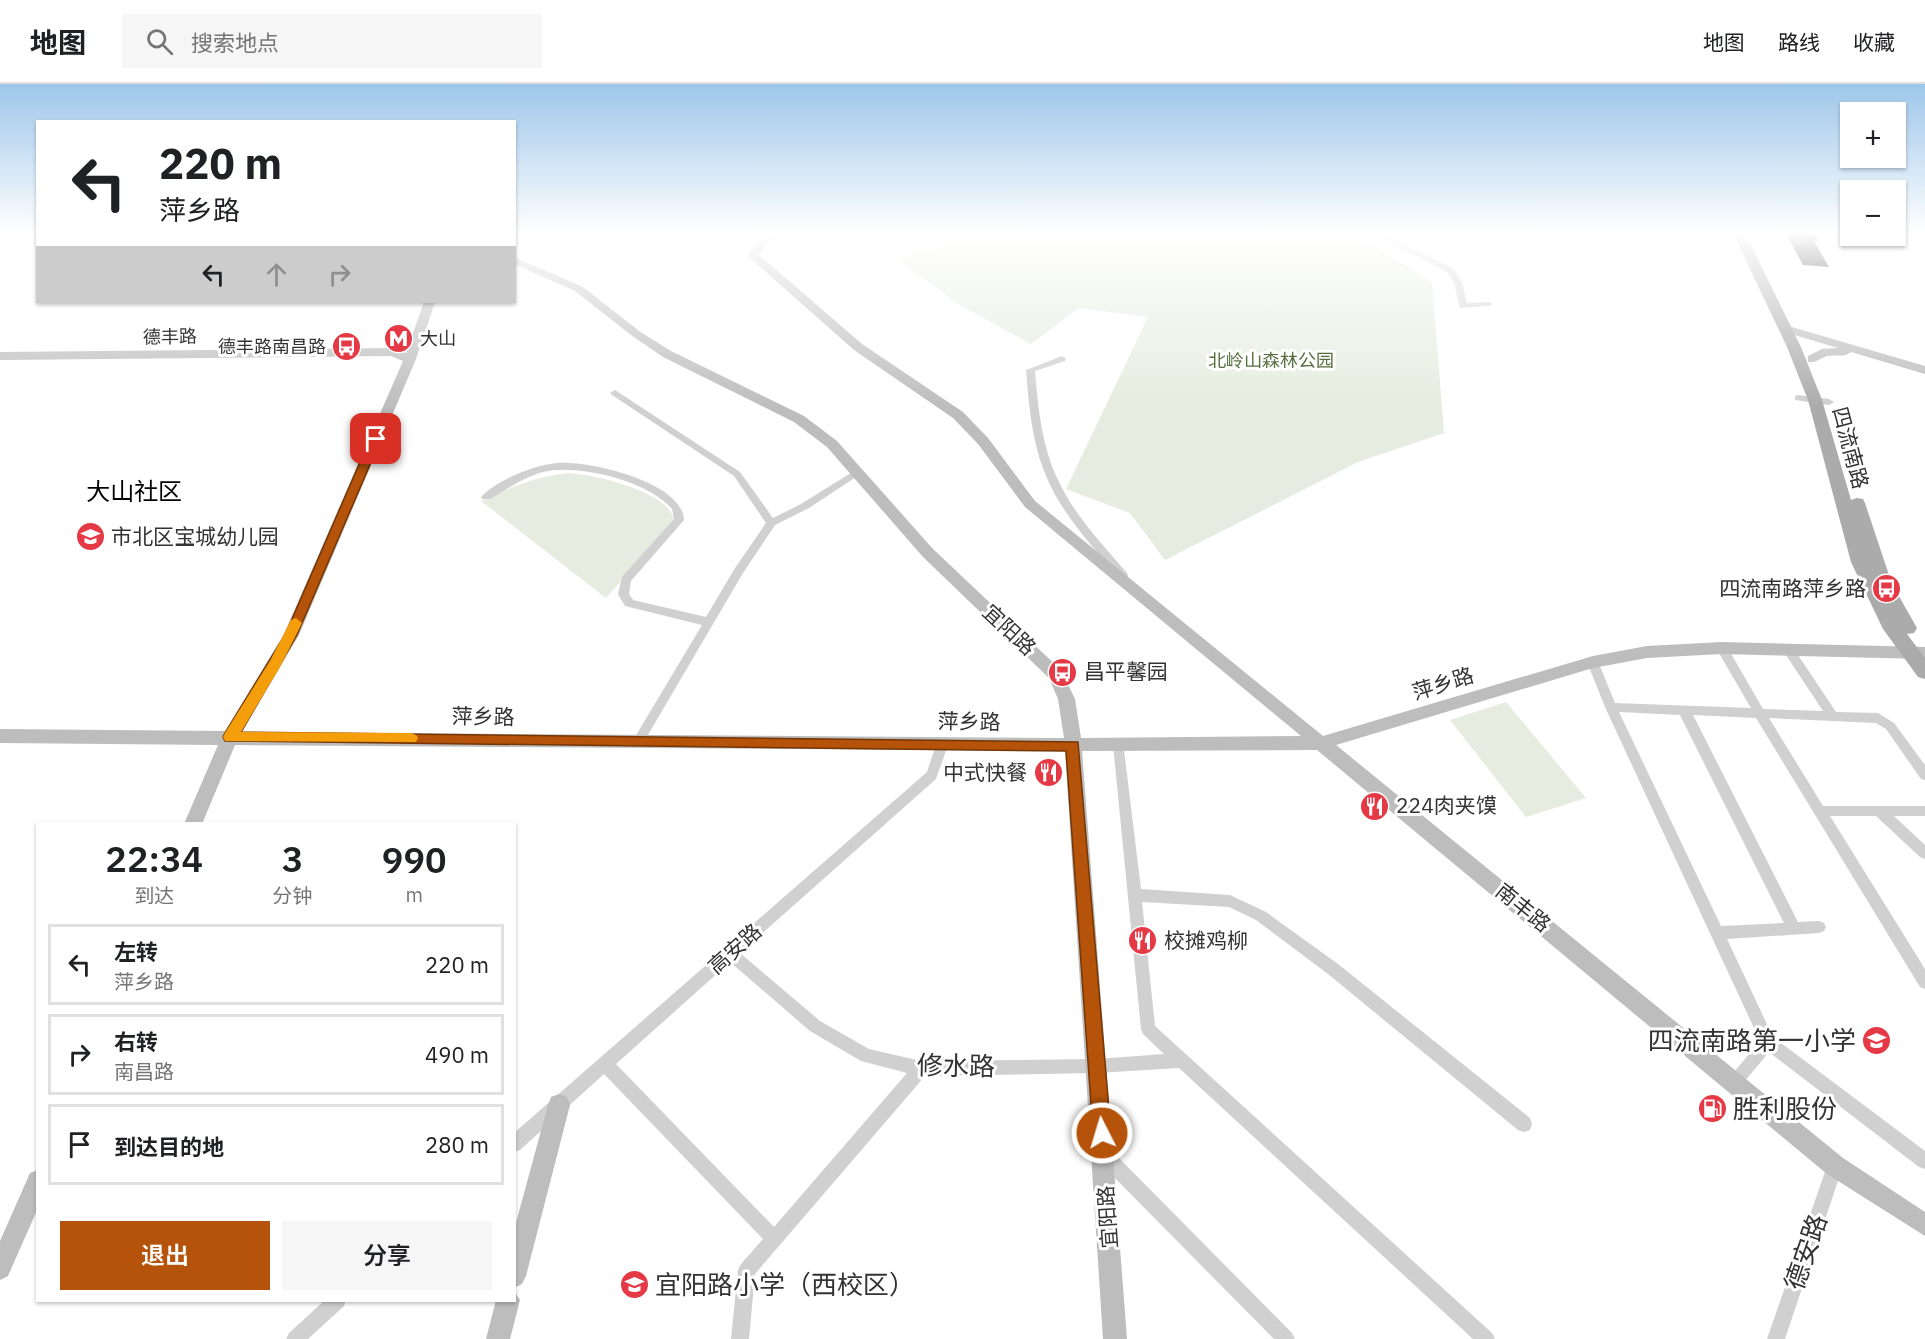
<!DOCTYPE html>
<html lang="zh">
<head>
<meta charset="utf-8">
<style>
	:root { --surface:#fff; --page:#f6f6f6; --text:#202124; --muted:#757577; --line:#e0e0e0; --accent:#b45309 }
	body { margin:0; font-family:"IBM Plex Sans","Noto Sans SC",sans-serif; background:var(--page); color:var(--text); height:100vh; display:flex; flex-direction:column; font-size:22px; white-space:nowrap }
	* { box-sizing:border-box; margin:0 }
	p { font-size:20px; color:var(--muted) }
	.icon { flex:none; width:33px; height:33px; fill:none; stroke:currentColor; stroke-width:2; stroke-linecap:round; stroke-linejoin:round }
	.map { position:relative; flex:1; overflow:hidden }
	.details { position:absolute; left:36px; top:738px; width:480px; height:480px; display:flex; flex-direction:column; background:var(--surface); border-radius:0px; box-shadow:0 2px 4px #0004 }
	.details>* { flex:none }
	.guide { position:absolute; left:36px; top:36px; width:480px; height:183px; border-radius:0px; box-shadow:0 2px 4px #0004; background:#fff; color:var(--text); overflow:hidden }
	.fabs { position:absolute; left:1840px; top:18px; display:grid; gap:12px }
	.fabs a { display:grid; place-items:center; width:66px; height:66px; border-radius:0px; background:var(--surface); box-shadow:0 2px 4px #0004; font-size:30px }
	.pin { position:absolute; display:grid; place-items:center; width:51px; height:51px; color:#fff; margin:-26px; border-radius:12px; box-shadow:0 3px 9px #0006 }
	.me { position:absolute; width:66px; margin:-33px; rotate:355deg; stroke-linejoin:round; filter:drop-shadow(0 0 4px #0008) }
	.turn { display:flex; align-items:center; gap:21px; height:126px; padding:0 24px; font-size:27px }
	.turn .icon { width:78px; height:78px; stroke-width:2.5 }
	.turn b { display:block; font-size:42px; line-height:51px }
	.lanes { display:flex; align-items:center; height:57px; padding:0 24px; background:#0003; justify-content:center; gap:30px; direction:ltr }
	.lanes .off { opacity:.35 }
	.eta { display:flex; justify-content:space-evenly; align-items:center; height:102px; text-align:center }
	.eta b { font-size:36px; font-weight:600; line-height:42px }
	.button { display:flex; gap:12px; margin-top:auto; padding:12px 24px }
	.button a { flex:1; height:69px; border-radius:0px; background:var(--accent); color:#fff; font-size:24px; font-weight:600; line-height:69px; text-align:center }
	.button a+a { background:var(--page); color:var(--text) }
	ul { padding:0; list-style:none }
	li { display:flex; align-items:center; gap:18px; height:81px; margin:0 12px 9px; padding:0 12px; border:3px solid var(--line); border-radius:0px }
	li div { flex:1 }
	li b { display:block; font-size:22px }
	li em { font-style:normal }
	header { display:flex; align-items:center; gap:36px; box-sizing:border-box; height:84px; padding:0 30px; background:var(--surface); border-bottom:2px solid var(--line) }
	header strong { font-size:28px }
	nav { display:flex; gap:33px; margin-inline-start:auto; font-size:21px }
	.search { width:420px; height:54px; background:var(--page); display:flex; align-items:center; gap:15px; box-sizing:border-box; padding:0 21px; border-radius:0px; color:var(--muted); font-size:22px }
	.map>svg:first-child { display:block }
</style>
</head>
<body>
<header>
<strong>地图</strong>
<div class="search"><svg class="icon" aria-label="search" viewBox="0 0 24 24"><circle cx="10" cy="10" r="6"/><path d="M15 15l6 6"/></svg>搜索地点</div>
<nav><a>地图</a><a>路线</a><a>收藏</a></nav>
</header>
<div class="map">
<svg width="1925" height="1255" viewBox="0 0 1925 1255">
	<rect width="100%" height="100%" fill="#fff"/>
	<path fill="#e6ecdf" d="M932 147H1351L1432 198 1444 349 1358 378 1165 476 1130 429 1066 405 1148 233 1079 224 1031 260 958 220 898 175 944 161Z
		M570 389C594 391 673 408 674 438L606 514 481 417C511 403 537 392 570 389Z
		M1506 618 1586 714 1526 733 1450 636Z"/>
	<path fill="#1a1a1a" d="M1798 147H1813L1819 157H1814L1829 183 1803 181 1786 149 1800 150Z"/>
	<g fill="none" stroke-linecap="round" stroke-linejoin="round">
		<path fill="#d0d0d0" fill-rule="evenodd" d="M1369 147H1379L1454 185 1462 199 1467 219 1489 218 1493 220 1489 222 1460 224 1454 199 1448 189Z
			M1062 272 1066 275 1065 277 1035 287C1038 324 1042 363 1058 396 1074 431 1102 460 1127 489L1128 492 1127 495H1119C1094 463 1063 432 1047 394 1032 360 1029 322 1026 286Z
			M615 306 740 388 773 434 801 420 854 387H860L862 389 809 424 775 441 743 489 642 661H634L632 658 702 541 625 522 618 510 622 493 674 435 672 425C649 397 577 379 543 388 524 393 507 405 490 415H482L481 413C497 396 534 381 557 379 588 376 683 398 684 436L631 497 629 510 633 516 706 533 735 484 766 439 734 392 612 311 610 309Z
			M1798 311 1829 315 1834 318 1829 321 1795 316V312Z
			M1722 560 1726 561 1763 625 1823 627 1782 565 1788 561 1792 562 1836 628 1878 629 1894 639 1925 681V696L1921 695 1886 645 1876 639 1769 634 1823 722H1925V732H1894L1925 761V775L1920 773 1876 732H1830L1925 885V905L1920 903 1756 634 1693 631 1798 838 1819 837 1824 839 1826 843 1824 847 1819 849 1727 855 1773 953 1925 1067V1085L1919 1083 1769 968 1739 1004 1734 1007 1729 1004 1726 999 1729 994 1760 957 1605 623 1587 578 1589 575H1597L1615 619 1751 624 1716 564ZM1619 628 1680 631 1784 839 1721 842Z
			M942 656 946 658 948 661 936 695 740 869 820 937 869 965 921 977 1097 975 1164 970 1143 950 1141 945 1113 661 1115 658H1123L1141 805 1230 811 1266 828 1338 880 1530 1034 1532 1040 1530 1046 1524 1048 1518 1046 1328 890 1256 836 1229 823 1142 818 1155 942 1492 1249 1495 1255H1473L1179 984 1097 989 925 992 755 1190 749 1255H731L738 1186 741 1180 763 1155 604 990 520 1066 514 1068V1049L927 688 936 661 938 658ZM730 878 810 947 861 977 907 989 774 1143 616 980Z
			M1104 1063 1110 1065 1292 1249 1295 1255H1274L1098 1077 1096 1071 1098 1065Z
			M1835 1074 1841 1076 1843 1082 1785 1255H1767L1827 1082 1829 1076Z
			M325 1216H346L344 1222 308 1255H286L289 1249Z"/>
		<path fill="#bdbdbd" fill-rule="evenodd" d="M778 147H791L767 160 759 171 862 260 963 328 988 354 1035 417 1323 652 1593 572 1647 562 1722 558 1925 563V575L1722 570 1647 574 1593 584 1336 661 1843 1074 1925 1128V1152L1827 1090 1317 666 1082 667 1127 1255H1103L1065 667 235 661 202 740H184L218 661 0 659V645L225 647 284 550 403 277 391 272 0 276V268L393 264 406 269 424 218H435L416 275 299 551 242 648 1064 654 1058 615 1049 594 923 473 827 363 794 338 663 273 631 251 575 207 514 180V173L583 203 639 247 671 267 804 332 837 357 933 465 1061 586 1075 615 1081 654 1301 652 1025 423 978 360 953 334 854 266 749 173 748 171 759 156Z
			M1785 241 1925 282V290L1851 268C1844 274 1835 270 1827 272 1819 275 1816 279 1808 278V272L1822 265 1838 264 1781 247V243Z
			M559 1010 567 1013 570 1021 526 1192 522 1200 514 1204V1146L548 1021 551 1013Z
			M38 1086V1124L8 1192 0 1196V1157L30 1089Z
			M514 1207 520 1216 510 1255H486L496 1216H514Z"/>
		<path fill="#ababab" fill-rule="evenodd" d="M1732 147H1744L1801 263 1822 316 1851 416 1857 414 1863 415 1865 419 1892 500 1917 544 1914 549 1907 550 1925 574V595L1918 593 1883 545 1851 478 1808 316 1787 263Z"/>
	</g>
	<linearGradient id="sky" x2="0" y2="1"><stop stop-color="#9ec6ea"/><stop offset="0.46" stop-color="#fff"/><stop offset="1" stop-color="#fff" stop-opacity="0"/></linearGradient>
	<rect width="1925" height="323" fill="url(#sky)"/>
	<path fill="#b45309" stroke="#753606" stroke-width="1.5" d="M376 352 381 355 297 551 241 648 1078 658 1111 1049 1108 1055 1102 1058 1096 1055 1093 1049 1066 667 225 657 223 653 225 649 285 551 370 355Z"/>
	<path fill="#f59e0b" d="M296 534 302 539 280 583 241 648 411 649 416 651 418 654 416 658 225 657 223 653 225 649 270 577 291 536Z"/>
	<defs>
		<symbol id="metro-disc" viewBox="-11 -11 22 22"><circle r="9.5" fill="#e63946" stroke="#fff"/><path d="M-5.5 5V-5H-3L0 0L3-5H5.5V5H3V-.5L0 4L-3-.5V5Z" fill="#fff"/></symbol>
		<symbol id="bus-disc" viewBox="-11 -11 22 22"><circle r="9.5" fill="#e63946" stroke="#fff"/><path d="M-5-6H5V4H4V6H2V4H-2V6H-4V4H-5ZM-3.5-4V0h7V-4ZM-3.5 1.2v1.5H-2V1.2ZM2 1.2v1.5H3.5V1.2Z" fill="#fff"/></symbol>
		<symbol id="school-disc" viewBox="-11 -11 22 22"><circle r="9.5" fill="#e63946" stroke="#fff"/><path d="M0-5L7-2L0 1L-7-2ZM-4 1L0 2.5L4 1V4Q0 6-4 4Z" fill="#fff"/></symbol>
		<symbol id="restaurant-disc" viewBox="-11 -11 22 22"><circle r="9.5" fill="#e63946" stroke="#fff"/><path d="M-5-6h1v4h1v-4h1v4h1v-4h1v5L-1.5 .5V6h-2V.5L-5-1ZM5-6V6H3V1.5H1.5Q1.5-4 5-6Z" fill="#fff"/></symbol>
		<symbol id="fuel-disc" viewBox="-11 -11 22 22"><circle r="9.5" fill="#e63946" stroke="#fff"/><path d="M-5.5-6h7V0h2V4h1.3V-2.5L3-4.5l.8-.8L6-3V5H2.5V1h-1V6h-7ZM-4.2-4.7v3.2H.2V-4.7Z" fill="#fff"/></symbol>
	</defs>
	<g fill-rule="evenodd">
		<use href="#metro-disc" x="382" y="238" width="33" height="33"/>
		<use href="#bus-disc" x="330" y="246" width="33" height="33"/>
		<use href="#school-disc" x="74" y="436" width="33" height="33"/>
		<use href="#bus-disc" x="1870" y="488" width="33" height="33"/>
		<use href="#bus-disc" x="1046" y="572" width="33" height="33"/>
		<use href="#restaurant-disc" x="1032" y="672" width="33" height="33"/>
		<use href="#restaurant-disc" x="1358" y="706" width="33" height="33"/>
		<use href="#restaurant-disc" x="1126" y="840" width="33" height="33"/>
		<use href="#school-disc" x="1860" y="940" width="33" height="33"/>
		<use href="#fuel-disc" x="1696" y="1008" width="33" height="33"/>
		<use href="#school-disc" x="618" y="1184" width="33" height="33"/>
	</g>
	<g text-anchor="middle" stroke-width="6" stroke-linejoin="round" paint-order="stroke">
		<g font-size="18" fill="#333" stroke="#fff">
			<text transform="translate(170 253) rotate(-1)" y="6">德丰路</text>
		</g>
		<g font-size="18" fill="#333" stroke="#fff" text-anchor="start">
			<text x="420" y="261">大山</text>
			<text x="326" y="269" text-anchor="end">德丰路南昌路</text>
		</g>
		<g font-size="18" fill="#56703f" stroke="#fff">
			<text x="1271" y="283">北岭山森林公园</text>
		</g>
		<g font-size="21" fill="#333" stroke="#fff">
			<text transform="translate(1850 364) rotate(75)" y="7">四流南路</text>
			<text transform="translate(1009 546) rotate(43)" y="7">宜阳路</text>
			<text transform="translate(1443 600) rotate(-17)" y="7">萍乡路</text>
			<text transform="translate(483 633) rotate(1)" y="7">萍乡路</text>
			<text transform="translate(969 638) rotate(1)" y="7">萍乡路</text>
			<text transform="translate(1523 824) rotate(39)" y="7">南丰路</text>
			<text transform="translate(735 865) rotate(-42)" y="7">高安路</text>
			<text transform="translate(1108 1133) rotate(-94)" y="7">宜阳路</text>
		</g>
		<g font-size="21" fill="#333" stroke="#fff" text-anchor="start">
			<text x="111" y="460">市北区宝城幼儿园</text>
			<text x="1866" y="512" text-anchor="end">四流南路萍乡路</text>
			<text x="1084" y="595">昌平馨园</text>
			<text x="1027" y="696" text-anchor="end">中式快餐</text>
			<text x="1396" y="729">224肉夹馍</text>
			<text x="1164" y="864">校摊鸡柳</text>
		</g>
		<g font-size="24" fill="#000" stroke="#fff">
			<text x="134" y="416">大山社区</text>
		</g>
		<g font-size="26" fill="#333" stroke="#fff" text-anchor="start">
			<text x="1856" y="966" text-anchor="end">四流南路第一小学</text>
			<text x="1733" y="1034">胜利股份</text>
			<text x="655" y="1210">宜阳路小学（西校区）</text>
		</g>
		<g font-size="26" fill="#333" stroke="#fff">
			<text transform="translate(956 982) rotate(1)" y="9">修水路</text>
			<text transform="translate(1806 1168) rotate(-71)" y="9">德安路</text>
		</g>
	</g>
</svg>
<div class="fabs">
<a>+</a>
<a>−</a>
</div>
<div class="pin" style="left:376px;top:355px;background:#d93025"><svg class="icon" aria-label="arrive" viewBox="0 0 24 24"><path d="M6 21V4h12l-3 4 3 4H6"/></svg></div>
<svg class="me" style="left:1102px;top:1049px" viewBox="-20 -20 40 40"><circle r="17" fill="#b45309" stroke="#fff" stroke-width="3"/><path d="M0-11L8 9 0 5-8 9z" fill="#fff"/></svg>
<div class="guide">
<div class="turn"><svg class="icon" aria-label="left" viewBox="0 0 24 24"><path d="M17 20v-9H6M10 6l-5 5 5 5"/></svg><div><b>220 m</b>萍乡路</div></div>
<div class="lanes"><svg class="icon" aria-label="left" viewBox="0 0 24 24"><path d="M17 20v-9H6M10 6l-5 5 5 5"/></svg><svg class="icon off" aria-label="ahead" viewBox="0 0 24 24"><path d="M12 20V5M6 11l6-6 6 6"/></svg><svg class="icon off" aria-label="right" viewBox="0 0 24 24"><path d="M7 20v-9h11M14 6l5 5-5 5"/></svg></div>
</div>
<section class="details">
<div class="eta">
<div><b>22:34</b><p>到达</p></div>
<div><b>3</b><p>分钟</p></div>
<div><b>990</b><p>m</p></div>
</div>
<ul>
<li><svg class="icon" aria-label="left" viewBox="0 0 24 24"><path d="M17 20v-9H6M10 6l-5 5 5 5"/></svg><div><b>左转</b><p>萍乡路</p></div><em>220 m</em></li>
<li><svg class="icon" aria-label="right" viewBox="0 0 24 24"><path d="M7 20v-9h11M14 6l5 5-5 5"/></svg><div><b>右转</b><p>南昌路</p></div><em>490 m</em></li>
<li><svg class="icon" aria-label="arrive" viewBox="0 0 24 24"><path d="M6 21V4h12l-3 4 3 4H6"/></svg><div><b>到达目的地</b></div><em>280 m</em></li>
</ul>
<div class="button"><a>退出</a><a>分享</a></div>
</section>
</div>
</body>
</html>
